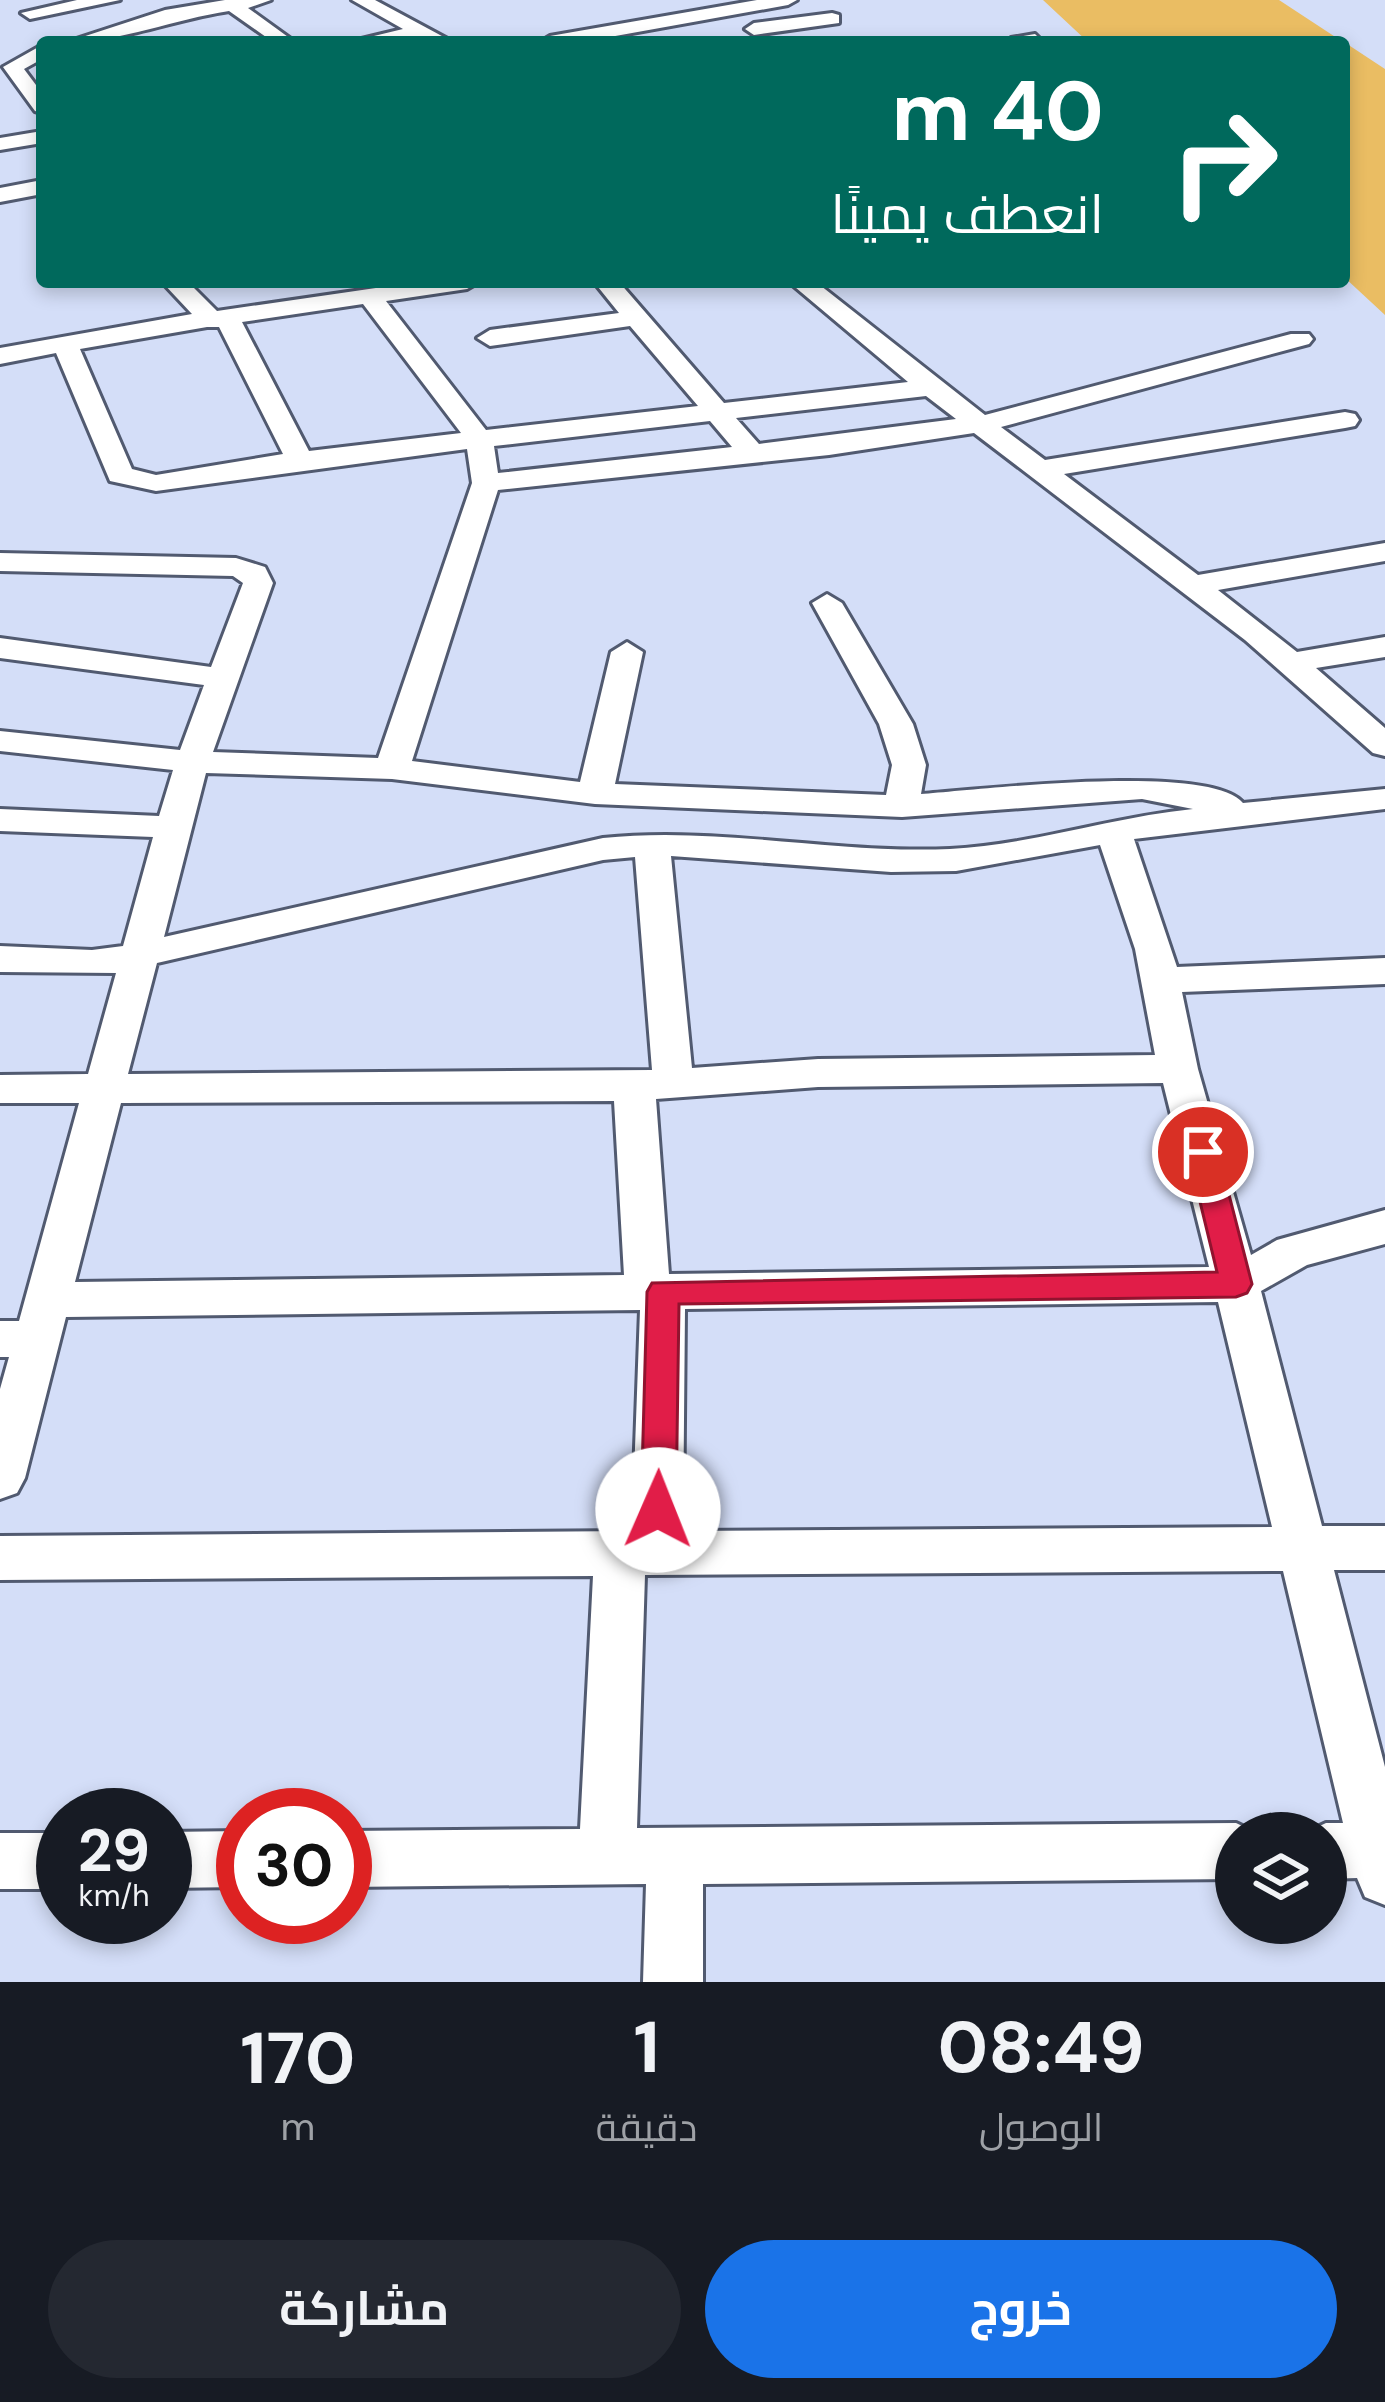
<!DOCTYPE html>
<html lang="ar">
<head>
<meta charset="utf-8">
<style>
	:root { --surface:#171b24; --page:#242831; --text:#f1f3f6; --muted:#9ea1a6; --accent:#1a73e8 }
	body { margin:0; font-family:"DM Sans",Cairo,sans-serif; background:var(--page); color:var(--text); direction:rtl; height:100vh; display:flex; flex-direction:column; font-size:45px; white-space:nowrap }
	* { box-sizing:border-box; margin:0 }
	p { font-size:39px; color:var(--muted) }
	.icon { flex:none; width:66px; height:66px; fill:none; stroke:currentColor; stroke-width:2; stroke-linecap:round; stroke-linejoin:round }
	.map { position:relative; height:1982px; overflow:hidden; direction:ltr }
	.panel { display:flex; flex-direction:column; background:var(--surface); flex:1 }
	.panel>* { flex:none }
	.hud { position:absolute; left:36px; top:36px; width:1314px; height:252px; border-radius:12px; box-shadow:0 6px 18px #0003; direction:rtl; background:#00695c; color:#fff; overflow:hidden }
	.tools { position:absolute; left:1215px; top:1812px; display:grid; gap:24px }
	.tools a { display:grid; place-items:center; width:132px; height:132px; border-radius:50%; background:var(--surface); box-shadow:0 6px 18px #0003; font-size:60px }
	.speed { position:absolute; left:36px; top:1788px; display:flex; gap:24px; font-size:60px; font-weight:700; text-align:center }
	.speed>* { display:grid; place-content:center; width:156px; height:156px; border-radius:50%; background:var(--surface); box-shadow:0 6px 18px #0003; line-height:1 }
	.speed small { font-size:30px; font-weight:400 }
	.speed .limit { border:18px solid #d22; background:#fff; color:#111 }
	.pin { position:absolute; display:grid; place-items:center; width:102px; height:102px; color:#fff; margin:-51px; border:6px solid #fff; border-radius:50%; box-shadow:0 3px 12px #0007 }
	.me { position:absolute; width:132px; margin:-66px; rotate:1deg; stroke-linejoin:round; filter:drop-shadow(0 0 9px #0008) }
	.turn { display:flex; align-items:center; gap:42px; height:252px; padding:0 48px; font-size:54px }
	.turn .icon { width:156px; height:156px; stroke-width:2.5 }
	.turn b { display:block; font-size:84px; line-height:102px }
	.eta { display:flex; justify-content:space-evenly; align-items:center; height:204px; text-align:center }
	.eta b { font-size:72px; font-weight:700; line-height:84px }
	.button { display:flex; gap:24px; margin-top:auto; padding:24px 48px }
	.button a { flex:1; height:138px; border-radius:72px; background:var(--accent); color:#fff; font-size:48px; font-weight:700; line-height:138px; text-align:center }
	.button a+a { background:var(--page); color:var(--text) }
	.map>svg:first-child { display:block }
</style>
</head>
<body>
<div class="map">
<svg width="1385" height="1982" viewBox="0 0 1385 1982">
	<rect width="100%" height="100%" fill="#d4def8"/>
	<path fill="#eabd63" d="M1043 0H1279L1343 42H1088Z
		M1344 42 1385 69V315L1344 277Z"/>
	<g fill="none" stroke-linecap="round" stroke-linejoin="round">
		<defs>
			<path id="minor" d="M77 0H120L30 19 21 13Z
				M225 0H271L248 8 295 42H273L229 11C175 19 121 42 67 42L165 10Z
				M352 0H375L453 42 419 37 349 42 403 29Z
				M757 0H797L788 5 582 42H540L550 36Z
				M832 13 839 15V23L754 35 745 29 754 23Z
				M1035 34 1043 42H1008L1011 38Z
				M42 45V59L24 69 42 93V113L35 111 3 67Z
				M42 131V143L0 150V138Z
				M42 180V194L0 202V188Z
				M162 282H188L217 311 417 282H479L467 289 386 301 486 430 698 406 630 326 490 346 477 338 490 330 619 313 594 282H619L724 403 908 382 789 282H816L985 415 1291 334H1309L1313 339 1309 344 1001 427 1045 460 1345 412 1355 414 1359 420 1355 426 1345 428 1064 474 1198 575 1385 543V561L1218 590 1297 652 1385 637V657L1316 668 1385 728V756L1373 753 1245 640 974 433 829 455 498 490 412 761 580 782 611 652 627 642 643 652 615 784 886 795 892 765 879 724 812 603 827 594 842 603 913 724 926 765 921 794C978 790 1210 762 1243 803L1385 789V809L1134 839 1177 967 1385 958V984L1182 992 1198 1069 1251 1255 1277 1240 1385 1210V1244L1307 1265 1261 1291 1322 1526H1385V1570H1334L1385 1767V1905L1365 1897 1357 1878 1326 1879V1833H1305L1326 1823H1343L1283 1571 645 1575 637 1828 1236 1823 1257 1833H1236V1879L703 1884V1982H643L646 1884 345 1887V1831L580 1829 593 1576 0 1580V1536L632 1531 640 1310 66 1317 25 1478 17 1493 0 1499V1389L9 1357H0V1321H19L79 1103H0V1075L88 1074 116 973 0 972V946L92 950 123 946 153 837 0 831V809L159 816 173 770 0 751V731L180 750 204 685 0 658V638L211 667 243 583 233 576 0 571V553L236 558 265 567 273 583 213 752 378 758 472 483 467 449 156 491 110 481 56 353 0 364V348L192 314ZM363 304 461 433 309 451 242 322ZM207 327H219L283 454 156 475 132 469 80 349ZM926 396 956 419 759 444 736 418ZM710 421 732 447 498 473 494 446ZM206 773 392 779 595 804 902 817 1142 799 1193 809C1112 817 1031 845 950 849 834 854 718 826 603 838L164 937ZM1100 845 1135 949 1155 1055 818 1059 692 1068 671 856 891 872 956 871ZM635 857 652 1070 128 1074 157 963 603 860ZM1163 1083 1209 1267 669 1274 656 1099 818 1087ZM614 1101 624 1275 75 1282 121 1103ZM1218 1302 1272 1527 683 1531 685 1309Z
				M243 1831V1887L165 1888V1832Z
				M0 1833H63V1889H0Z"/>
		</defs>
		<use href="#minor" stroke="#515a70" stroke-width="6"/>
		<use href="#minor" fill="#fff" fill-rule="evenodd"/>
	</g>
	<path fill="#e11d48" stroke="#92132f" stroke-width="3" d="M1203 1142 1213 1145 1218 1152 1252 1284 1247 1293 1236 1297 679 1304 676 1510 671 1520 658 1525 646 1520 641 1510 647 1292 652 1283 1217 1272 1188 1152 1193 1145Z"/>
</svg>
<div class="tools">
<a><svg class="icon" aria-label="layers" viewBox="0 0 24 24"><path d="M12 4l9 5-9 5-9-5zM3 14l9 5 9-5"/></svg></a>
</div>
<div class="speed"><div>29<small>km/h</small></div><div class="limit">30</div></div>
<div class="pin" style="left:1203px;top:1152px;background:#d93025"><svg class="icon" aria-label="arrive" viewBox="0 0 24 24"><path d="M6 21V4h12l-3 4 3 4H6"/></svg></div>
<svg class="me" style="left:658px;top:1510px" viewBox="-20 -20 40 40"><circle r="19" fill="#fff"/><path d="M0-13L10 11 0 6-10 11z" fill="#e11d48"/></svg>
<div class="hud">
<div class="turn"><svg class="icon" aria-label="right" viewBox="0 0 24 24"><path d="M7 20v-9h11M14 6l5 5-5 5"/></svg><div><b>40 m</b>انعطف يمينًا</div></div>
</div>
</div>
<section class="panel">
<div class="eta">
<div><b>08:49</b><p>الوصول</p></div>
<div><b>1</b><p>دقيقة</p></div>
<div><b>170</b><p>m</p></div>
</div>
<div class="button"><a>خروج</a><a>مشاركة</a></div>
</section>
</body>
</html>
